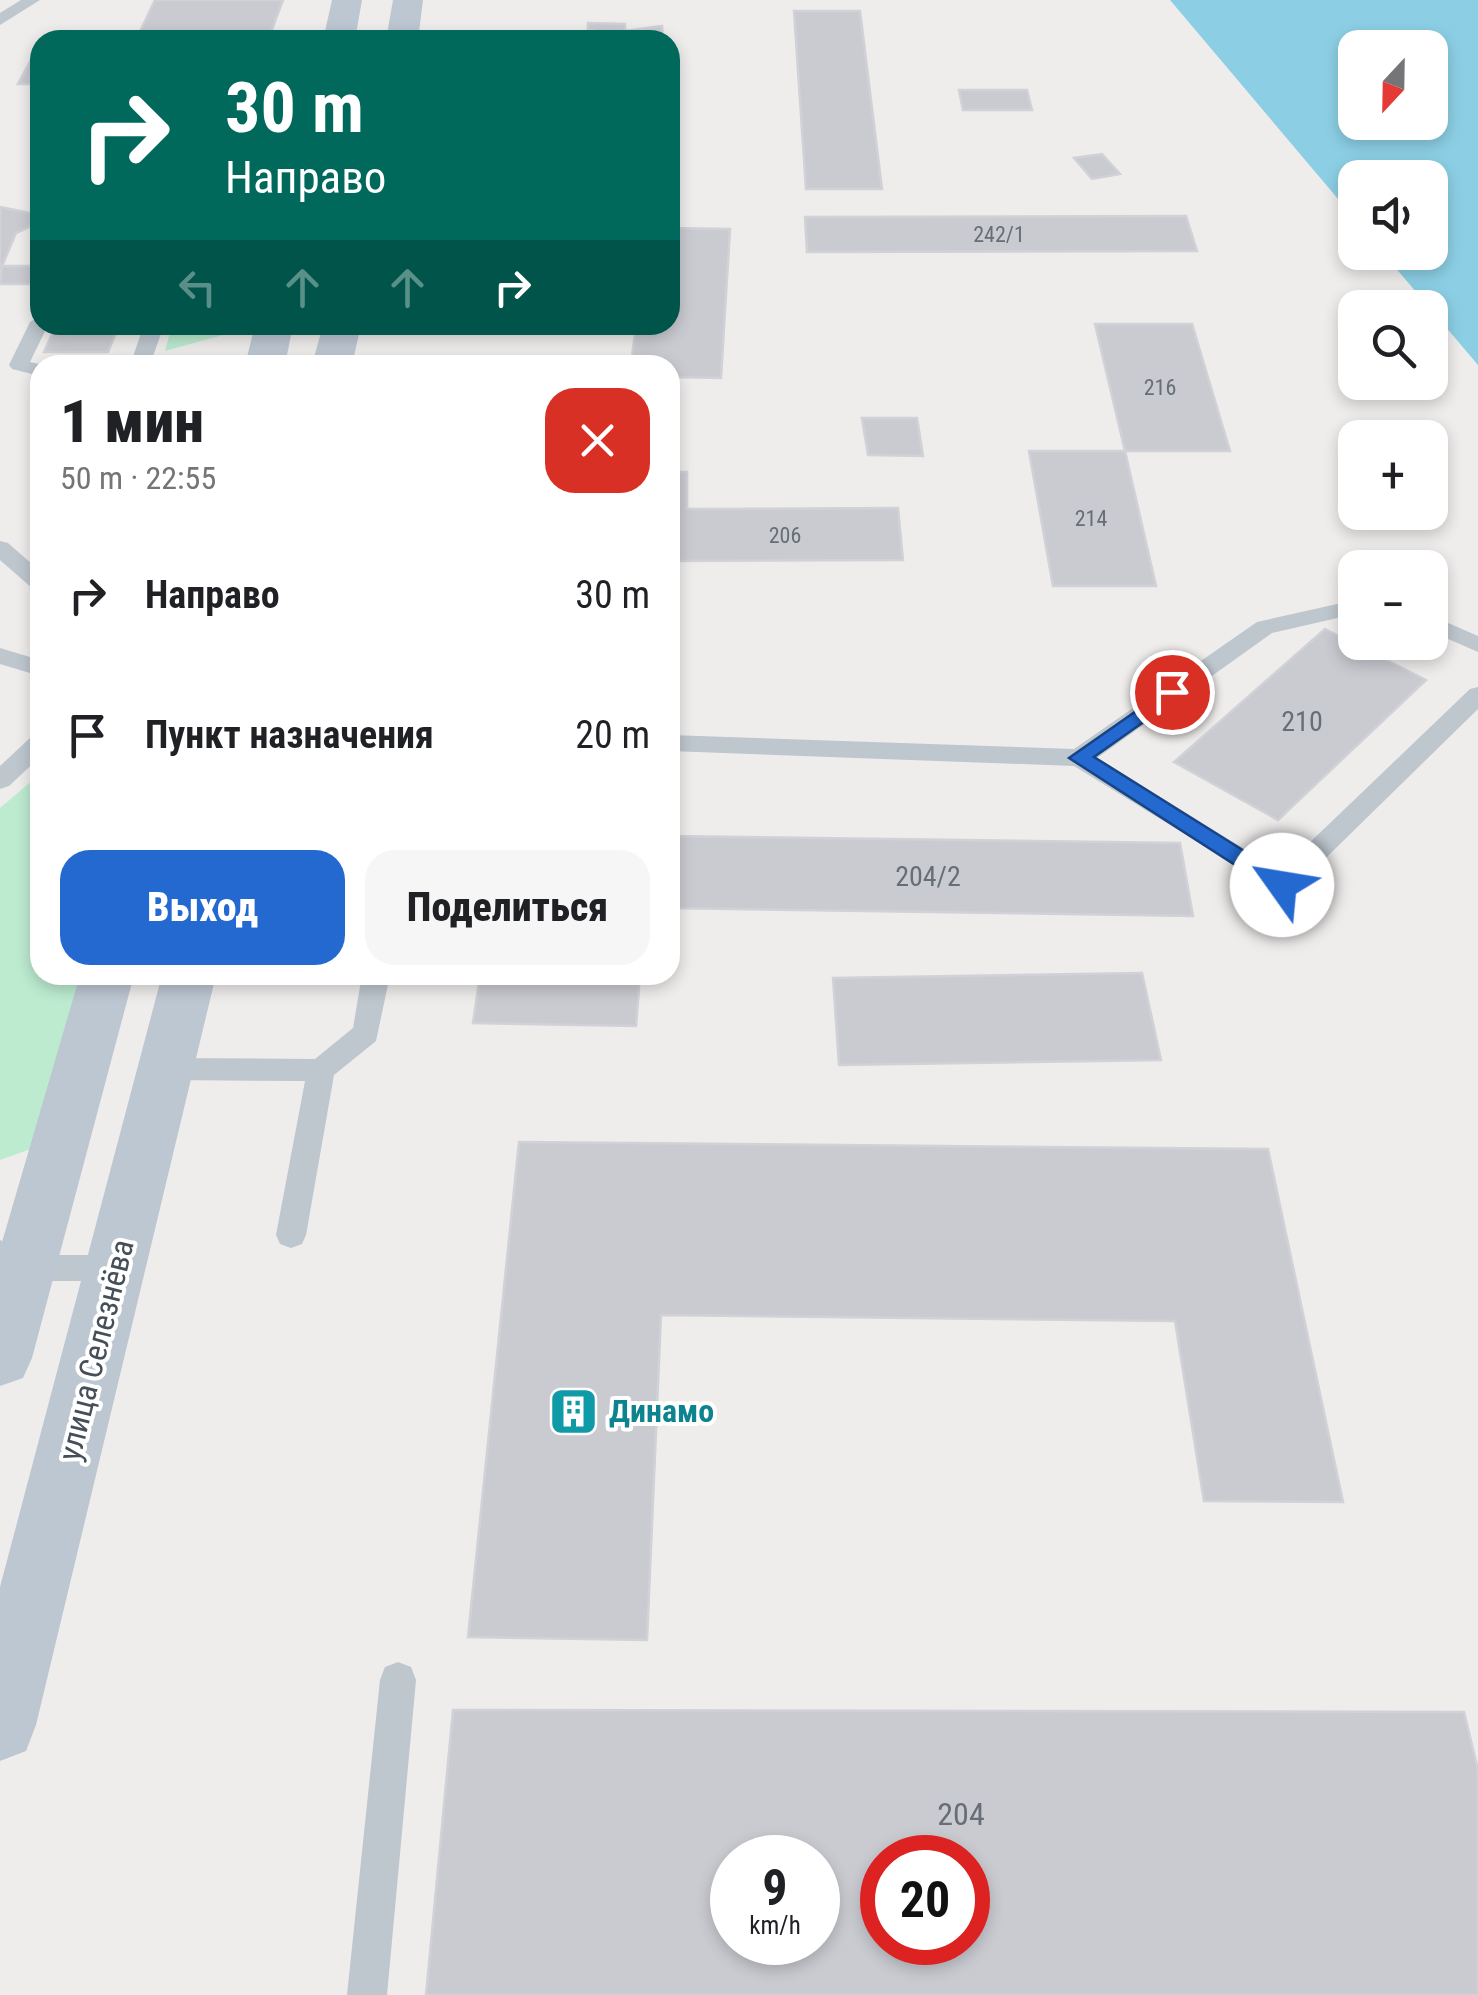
<!DOCTYPE html>
<html lang="ru">
<head>
<meta charset="utf-8">
<style>
	:root { --surface:#fff; --page:#f6f6f6; --text:#202124; --muted:#757577; --accent:#2469d0 }
	body { margin:0; font-family:"Roboto Condensed",sans-serif; background:var(--page); color:var(--text); height:100vh; display:flex; flex-direction:column; font-size:38px; white-space:nowrap }
	* { box-sizing:border-box; margin:0 }
	p { font-size:32px; color:var(--muted) }
	.icon { flex:none; width:55px; height:55px; fill:none; stroke:currentColor; stroke-width:2; stroke-linecap:round; stroke-linejoin:round }
	.map { position:relative; flex:1; overflow:hidden }
	.side { position:absolute; left:30px; top:355px; width:650px; height:630px; display:flex; flex-direction:column; background:var(--surface); border-radius:30px; box-shadow:0 5px 15px #0003 }
	.side>* { flex:none }
	.hud { position:absolute; left:30px; top:30px; width:650px; height:305px; border-radius:30px; box-shadow:0 5px 15px #0003; background:#00695c; color:#fff; overflow:hidden }
	.needle { width:65px; rotate:202deg }
	.controls { position:absolute; left:1338px; top:30px; display:grid; gap:20px }
	.controls a { display:grid; place-items:center; width:110px; height:110px; border-radius:20px; background:var(--surface); box-shadow:0 5px 15px #0003; font-size:50px }
	.speed { position:absolute; left:710px; top:1835px; display:flex; gap:20px; font-size:50px; font-weight:700; text-align:center }
	.speed>* { display:grid; place-content:center; width:130px; height:130px; border-radius:50%; background:var(--surface); box-shadow:0 5px 15px #0003; line-height:1 }
	.speed small { font-size:25px; font-weight:400 }
	.speed .limit { border:15px solid #d22; background:#fff; color:#111 }
	.pin { position:absolute; display:grid; place-items:center; width:85px; height:85px; color:#fff; margin:-42px; border:5px solid #fff; border-radius:50%; box-shadow:0 2px 10px #0007 }
	.me { position:absolute; width:110px; margin:-55px; rotate:302deg; stroke-linejoin:round; filter:drop-shadow(0 0 8px #0008) }
	.turn { display:flex; align-items:center; gap:35px; height:210px; padding:0 30px; font-size:45px }
	.turn .icon { width:130px; height:130px; stroke-width:2.5 }
	.turn b { display:block; font-size:70px; line-height:85px }
	.lanes { display:flex; align-items:center; height:95px; padding:0 30px; background:#0003; justify-content:center; gap:50px; direction:ltr }
	.lanes .off { opacity:.35 }
	.round { display:grid; place-items:center; flex:none; width:105px; height:105px; border-radius:30px; background:var(--page) }
	.head { display:flex; align-items:center; justify-content:space-between; height:170px; padding:0 30px }
	h1 { font-size:60px; font-weight:800; line-height:75px }
	.primary-button { display:flex; gap:20px; margin-top:auto; padding:20px 30px }
	.primary-button a { flex:1; height:115px; border-radius:30px; background:var(--accent); color:#fff; font-size:40px; font-weight:800; line-height:115px; text-align:center }
	.primary-button a+a { background:var(--page); color:var(--text) }
	ul { padding:0; list-style:none }
	li { display:flex; align-items:center; gap:30px; height:140px; padding:0 30px }
	li div { flex:1 }
	li b { display:block; font-size:38px }
	li em { font-style:normal }
	.map>svg:first-child { display:block }
</style>
</head>
<body>
<div class="map">
<svg width="1478" height="1995" viewBox="0 0 1478 1995">
	<rect width="100%" height="100%" fill="#efecec"/>
	<path fill="#bcebd0" d="M172 325H239L237 331 165 351Z
		M40 774V975H85L39 1146 0 1160V808Z"/>
	<path fill="#8ccfe5" fill-rule="evenodd" d="M1170 0H1478V365L1383 253 1430 252V178H1355V219ZM1355 48H1430V122H1355Z"/>
	<path fill="#cacbd1" stroke="#d0d2d7" stroke-width="2.5" fill-rule="evenodd" d="M155 0H283L268 40H136Z
		M794 11H860L882 189H806Z
		M588 23 625 24V31L662 26 663 40H580L581 32 597 31 588 29Z
		M39 45 40 84H18Z
		M959 90H1027L1032 110H963Z
		M1102 154 1120 174 1092 179 1074 158Z
		M0 207 35 214 29 227 16 233 0 271Z
		M1186 216 1197 251 807 252 805 217Z
		M670 228 730 229 721 378 670 377V365H631L636 325H670Z
		M2 266H40V284H0Z
		M1095 324H1192L1230 451H1125Z
		M56 325H119L108 352H44Z
		M862 418H917L923 456 868 455Z
		M1029 451H1125L1156 586H1053Z
		M670 472H687V509L898 508 903 560 670 561Z
		M1325 629 1426 680 1278 820 1174 762Z
		M670 836 1180 843 1193 916 670 908Z
		M1142 973 1161 1060 839 1065 833 978Z
		M480 975H640L636 1026 473 1023Z
		M519 1142 1268 1149 1343 1502 1204 1501 1175 1321 661 1315 647 1640 468 1637Z
		M453 1710 1464 1712 1478 1770V1995H426ZM732 1858H818V1942H732ZM882 1858H968V1942H882Z"/>
	<g fill="none" stroke-linecap="round" stroke-linejoin="round">
		<path fill="#bec6ce" fill-rule="evenodd" d="M21 0H40L0 25V13Z
			M40 316V325H48L30 362 44 365H40V376L12 369 9 365 30 322Z
			M144 325H164L150 365H130Z
			M0 541 8 543 40 571V590L32 588 0 560Z
			M1355 600V614L1272 633 1097 758 1280 871 1470 689 1478 687V709L1291 892 1282 894 1074 766 670 751V735L1074 749 1257 622Z
			M1430 615 1478 636V652L1430 631Z
			M0 648 40 660V676L0 664Z
			M40 735V757L9 786 0 789V766L31 737Z
			M362 975H390L376 1041 334 1075 306 1235 302 1244 291 1248 280 1244 276 1235 305 1081 167 1080 157 1077 153 1069 157 1061 167 1058 315 1059 353 1028Z
			M0 1240 29 1255H117L128 1259 132 1268 128 1277 117 1281H25L0 1269Z
			M398 1662 411 1667 416 1680 387 1995H347L380 1680 385 1667Z"/>
		<path fill="#bdc7d2" fill-rule="evenodd" d="M332 0H362L355 40H323Z
			M393 0H423L418 40H386Z
			M255 325H293L285 365H245Z
			M323 325H361L352 365H312Z
			M80 975H134L32 1358 23 1378 0 1386V1249Z
			M162 975H216L36 1725 26 1751 0 1761V1587Z"/>
	</g>
	<path fill="#2469d0" stroke="#174487" stroke-width="2.5" d="M1172 686 1182 692 1179 697 1094 757 1289 879 1293 885 1289 890H1274L1069 758Z"/>
	<defs>
		<symbol id="building-square" viewBox="-11 -11 22 22"><rect x="-9" y="-9" width="18" height="18" rx="4" fill="#0f9aa8" stroke="#fff"/><path d="M-4-6H4V6H1V3H-1V6H-4ZM-2.5-4.3h1.7v1.8h-1.7ZM.8-4.3h1.7v1.8H.8ZM-2.5-1h1.7V.8h-1.7ZM.8-1h1.7V.8H.8Z" fill="#fff"/></symbol>
	</defs>
	<g fill-rule="evenodd">
		<use href="#building-square" x="546" y="1384" width="55" height="55"/>
	</g>
	<g text-anchor="middle" stroke-width="8" stroke-linejoin="round" paint-order="stroke">
		<g font-size="22" fill="#676e76">
			<text x="999" y="242">242/1</text>
			<text x="1160" y="395">216</text>
			<text x="1091" y="526">214</text>
			<text x="785" y="543">206</text>
		</g>
		<g font-size="28" fill="#676e76">
			<text x="1302" y="731">210</text>
			<text x="928" y="886">204/2</text>
		</g>
		<g font-size="32" fill="#464f58" stroke="#fff">
			<text transform="translate(96 1350) rotate(-76)" y="11">улица Селезнёва</text>
		</g>
		<g font-size="32" font-weight="bold" fill="#0d838f" stroke="#fff" text-anchor="start">
			<text x="609" y="1422">Динамо</text>
		</g>
		<g font-size="32" fill="#676e76">
			<text x="961" y="1825">204</text>
		</g>
	</g>
</svg>
<div class="controls">
<a><svg class="needle" viewBox="-14 -14 28 28"><path d="M0-13l5 13h-10z" fill="#e53935"/><path d="M0 13l5-13h-10z" fill="#757577"/></svg></a>
<a><svg class="icon" aria-label="sound" viewBox="0 0 24 24"><path d="M4 9h4l5-4v14l-5-4H4zM17 9q2 3 0 6"/></svg></a>
<a><svg class="icon" aria-label="search" viewBox="0 0 24 24"><circle cx="10" cy="10" r="6"/><path d="M15 15l6 6"/></svg></a>
<a>+</a>
<a>−</a>
</div>
<div class="speed"><div>9<small>km/h</small></div><div class="limit">20</div></div>
<div class="pin" style="left:1172px;top:692px;background:#d93025"><svg class="icon" aria-label="arrive" viewBox="0 0 24 24"><path d="M6 21V4h12l-3 4 3 4H6"/></svg></div>
<svg class="me" style="left:1282px;top:885px" viewBox="-20 -20 40 40"><circle r="19" fill="#fff"/><path d="M0-13L10 11 0 6-10 11z" fill="#2469d0"/></svg>
<div class="hud">
<div class="turn"><svg class="icon" aria-label="right" viewBox="0 0 24 24"><path d="M7 20v-9h11M14 6l5 5-5 5"/></svg><div><b>30 m</b>Направо</div></div>
<div class="lanes"><svg class="icon off" aria-label="left" viewBox="0 0 24 24"><path d="M17 20v-9H6M10 6l-5 5 5 5"/></svg><svg class="icon off" aria-label="ahead" viewBox="0 0 24 24"><path d="M12 20V5M6 11l6-6 6 6"/></svg><svg class="icon off" aria-label="ahead" viewBox="0 0 24 24"><path d="M12 20V5M6 11l6-6 6 6"/></svg><svg class="icon" aria-label="right" viewBox="0 0 24 24"><path d="M7 20v-9h11M14 6l5 5-5 5"/></svg></div>
</div>
<section class="side">
<div class="head"><div><h1>1 мин</h1><p>50 m · 22:55</p></div><a class="round" style="background:#d93025;color:#fff"><svg class="icon" aria-label="close" viewBox="0 0 24 24"><path d="M6 6l12 12M18 6L6 18"/></svg></a></div>
<ul>
<li><svg class="icon" aria-label="right" viewBox="0 0 24 24"><path d="M7 20v-9h11M14 6l5 5-5 5"/></svg><div><b>Направо</b></div><em>30 m</em></li>
<li><svg class="icon" aria-label="arrive" viewBox="0 0 24 24"><path d="M6 21V4h12l-3 4 3 4H6"/></svg><div><b>Пункт назначения</b></div><em>20 m</em></li>
</ul>
<div class="primary-button"><a>Выход</a><a>Поделиться</a></div>
</section>
</div>
</body>
</html>
